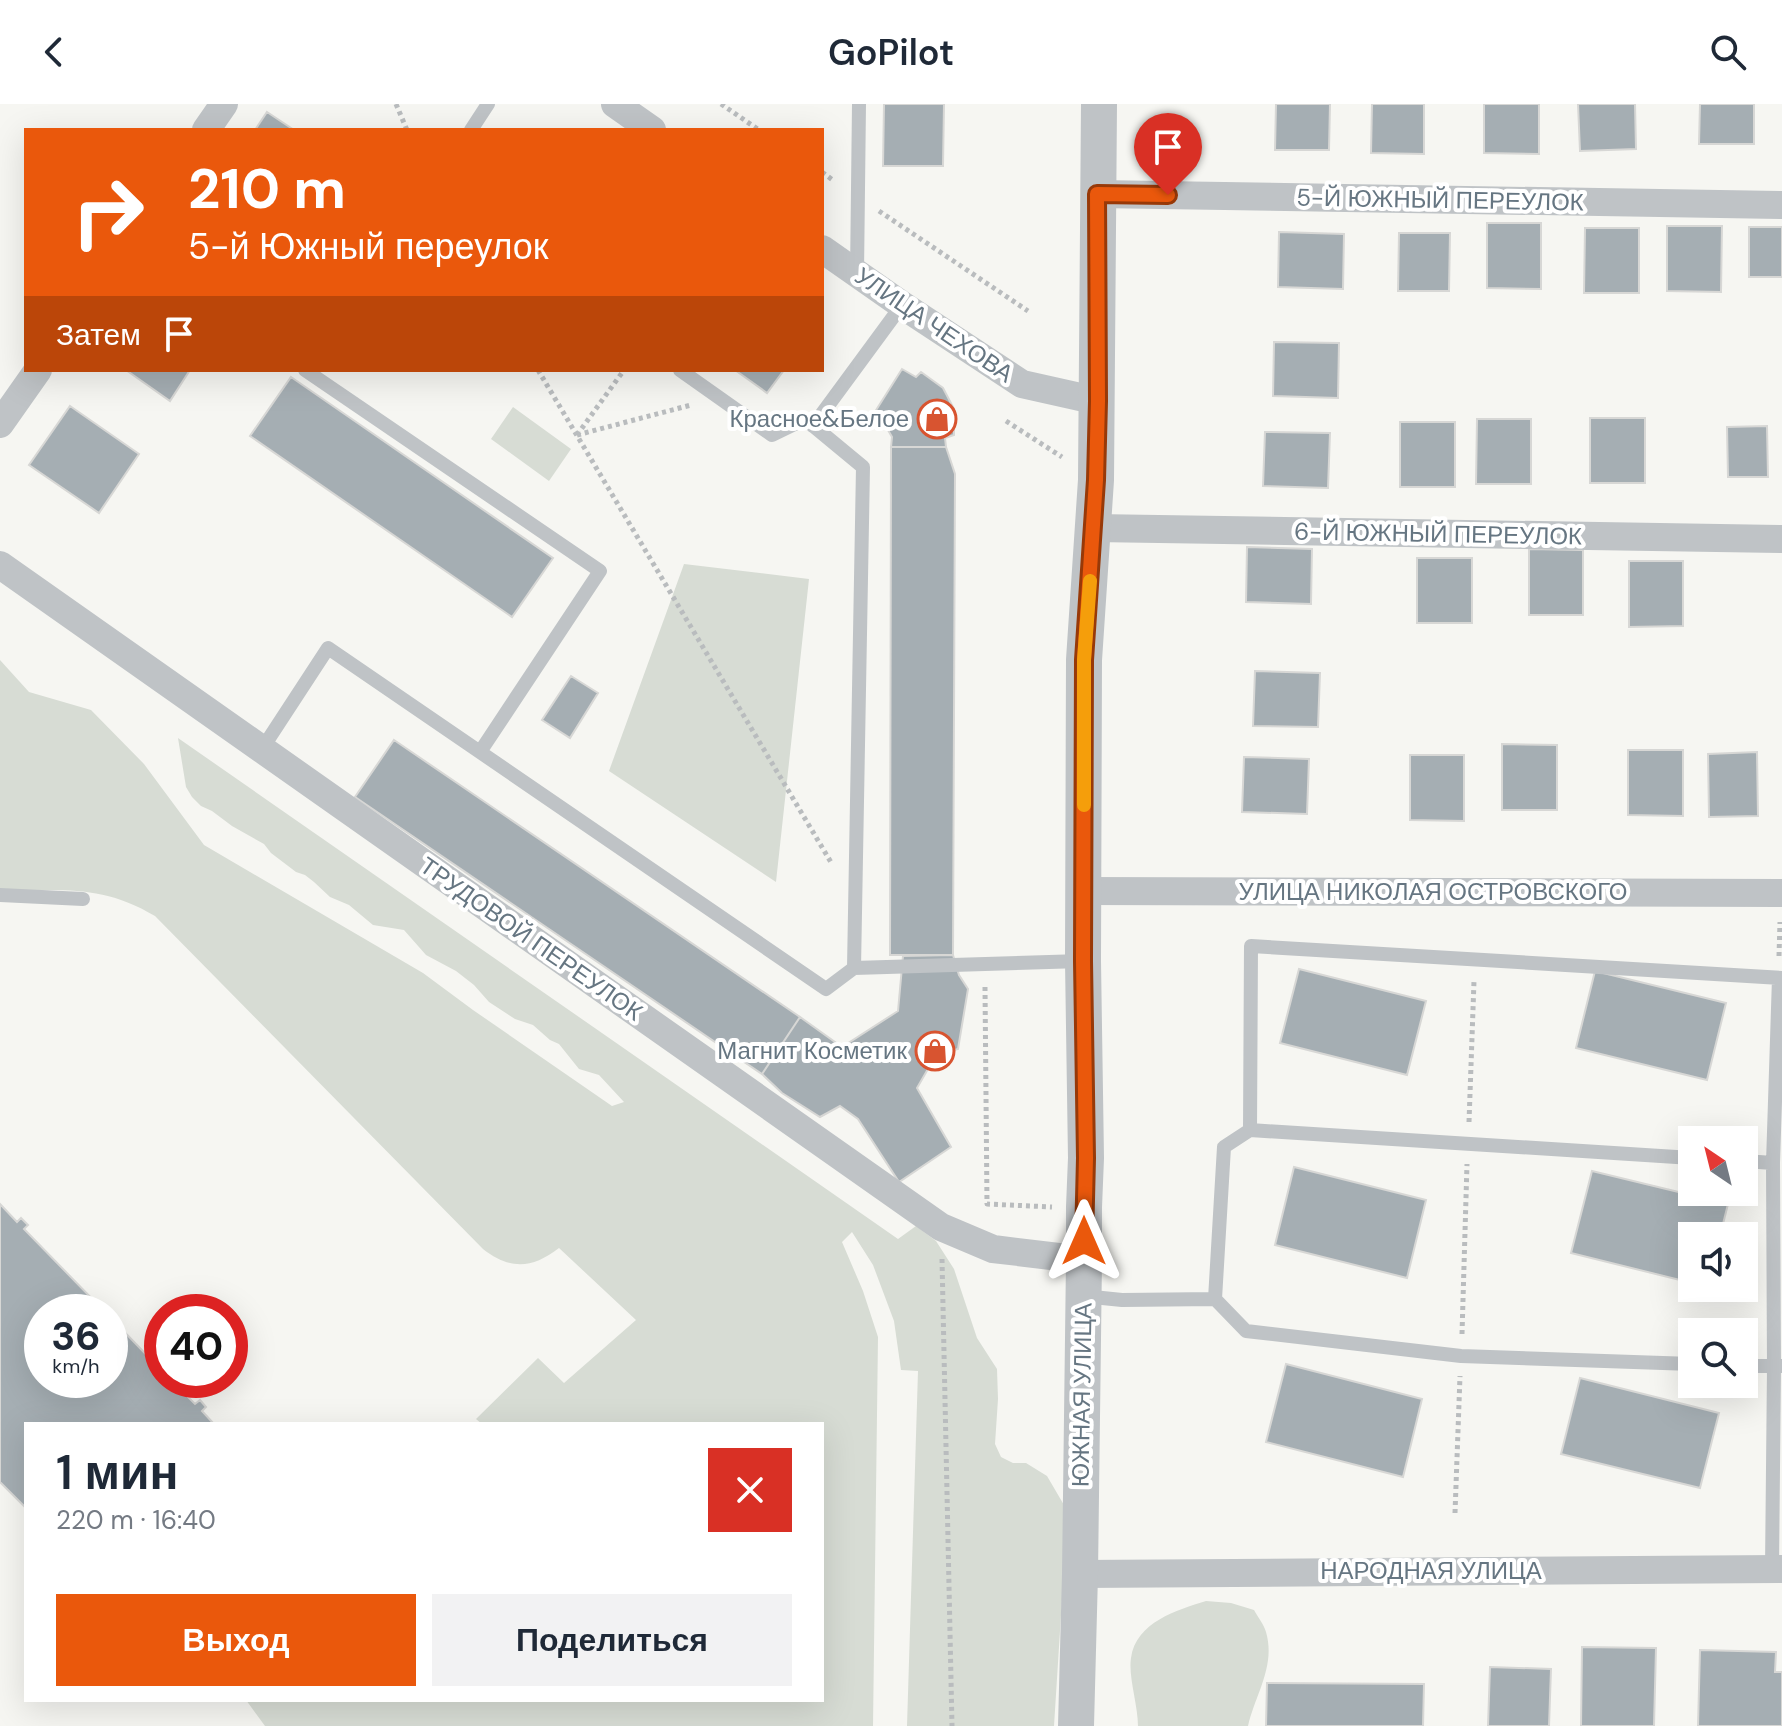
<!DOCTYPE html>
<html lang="ru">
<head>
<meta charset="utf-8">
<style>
	:root { --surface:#fff; --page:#f2f2f3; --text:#1f2937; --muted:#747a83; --accent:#ea580c }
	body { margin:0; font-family:"DM Sans",sans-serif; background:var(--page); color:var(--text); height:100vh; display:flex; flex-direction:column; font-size:30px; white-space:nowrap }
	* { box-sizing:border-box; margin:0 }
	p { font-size:26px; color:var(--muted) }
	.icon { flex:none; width:44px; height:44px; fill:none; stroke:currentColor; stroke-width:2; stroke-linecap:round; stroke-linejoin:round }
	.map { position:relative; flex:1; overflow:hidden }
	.panel { position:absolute; left:24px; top:1318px; width:800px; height:280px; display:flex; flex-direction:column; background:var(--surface); border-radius:0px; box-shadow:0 8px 32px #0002 }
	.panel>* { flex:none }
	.hud { position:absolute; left:24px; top:24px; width:800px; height:244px; border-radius:0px; box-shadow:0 8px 32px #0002; background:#ea580c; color:#fff; overflow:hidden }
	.needle { width:52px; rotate:325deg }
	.buttons { position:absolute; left:1678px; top:1022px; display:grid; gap:16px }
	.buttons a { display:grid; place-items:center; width:80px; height:80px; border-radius:0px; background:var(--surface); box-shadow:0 8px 32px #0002; font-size:40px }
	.speed { position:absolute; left:24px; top:1190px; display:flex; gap:16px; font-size:40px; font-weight:700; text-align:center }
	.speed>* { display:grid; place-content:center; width:104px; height:104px; border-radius:50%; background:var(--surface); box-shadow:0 8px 32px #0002; line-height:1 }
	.speed small { font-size:20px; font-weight:400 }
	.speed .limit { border:12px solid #d22; background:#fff; color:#111 }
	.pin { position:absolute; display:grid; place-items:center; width:68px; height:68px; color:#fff; margin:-82px -34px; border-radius:50% 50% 50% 0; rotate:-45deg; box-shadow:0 0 8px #0007 }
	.pin .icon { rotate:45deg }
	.me { position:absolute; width:88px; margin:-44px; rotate:0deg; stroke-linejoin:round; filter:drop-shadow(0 0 6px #0008) }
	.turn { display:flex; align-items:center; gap:28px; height:168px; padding:0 32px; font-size:36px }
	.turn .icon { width:104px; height:104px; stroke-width:2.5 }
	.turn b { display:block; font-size:56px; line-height:68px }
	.then { display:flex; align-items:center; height:76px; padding:0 32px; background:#0003; gap:16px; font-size:30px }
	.round { display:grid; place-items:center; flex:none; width:84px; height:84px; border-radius:0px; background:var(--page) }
	.overview { display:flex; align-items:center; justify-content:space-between; height:136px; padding:0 32px }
	h1 { font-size:48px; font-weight:600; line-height:60px }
	.button { display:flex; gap:16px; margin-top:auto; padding:16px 32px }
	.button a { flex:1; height:92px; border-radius:0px; background:var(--accent); color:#fff; font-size:32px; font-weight:600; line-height:92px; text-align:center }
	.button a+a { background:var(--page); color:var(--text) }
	header { display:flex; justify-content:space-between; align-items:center; height:104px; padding:0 32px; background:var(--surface); font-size:36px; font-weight:600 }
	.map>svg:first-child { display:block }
</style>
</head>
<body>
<header><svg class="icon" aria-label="back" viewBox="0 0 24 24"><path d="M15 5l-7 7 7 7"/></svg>GoPilot<svg class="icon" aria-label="search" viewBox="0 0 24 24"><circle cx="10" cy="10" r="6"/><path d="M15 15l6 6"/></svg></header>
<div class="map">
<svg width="1782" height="1622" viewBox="0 0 1782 1622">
	<rect width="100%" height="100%" fill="#f6f6f2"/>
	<path fill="#d7dcd4" d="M513 303 571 345 549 377 491 335Z
		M684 460 809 475 776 778 609 667Z
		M0 556 29 588 91 606 144 660 204 741 423 869 473 906 612 1002 624 998 599 971 579 965 559 940 550 936 533 921 515 915 489 898 474 881 456 867 426 851 404 826 373 821 349 801 330 793 314 778 305 771 296 768 271 749 264 740 232 722 212 707 201 702 192 693 186 683 178 634 898 1135 916 1122 936 1137 954 1165 977 1234 997 1265 998 1295 995 1340 1001 1353 1013 1359H1026L1047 1372 1064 1401 1066 1432 1054 1622H907L918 1267 901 1266 894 1217 873 1161 852 1128 842 1138 863 1187 878 1233 873 1622H265L246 1596H822V1320H482L476 1315 538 1254 564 1279 636 1216 559 1144C532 1165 510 1166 483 1145L155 812C102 780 59 786 0 787Z
		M1206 1497 1231 1499 1254 1506C1258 1513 1264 1521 1266 1528 1276 1562 1255 1591 1248 1622H1138C1138 1601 1128 1572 1131 1554 1136 1518 1177 1506 1206 1497Z"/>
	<path fill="#a5aeb3" stroke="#d7d7d5" stroke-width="2" d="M884 0H944L943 62H883Z
		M1276 0H1330L1329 46H1275Z
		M1372 0H1424V50L1371 49Z
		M1484 0H1539V50L1484 49Z
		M1578 0H1635L1636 45 1580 47Z
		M1700 0H1754V40H1699Z
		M267 8 294 26H255Z
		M1487 119H1541V185L1487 184Z
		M1667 122H1722L1721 188 1667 187Z
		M1749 123H1782V173H1749Z
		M1585 124H1639V189H1584Z
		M1279 128 1344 130 1343 185 1278 183Z
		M1399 129H1450L1449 187H1398Z
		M1274 238 1339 239 1338 294 1273 292Z
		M902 265 916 273 921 268 943 284 954 305V331L945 334 946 343H891L892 333 884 319 873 311Z
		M126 266H190L170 297Z
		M735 266H784L767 289Z
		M291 273 553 454 512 513 250 332Z
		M70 302 139 350 99 409 29 361Z
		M1590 314H1645V379H1590Z
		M1477 315H1531V380H1476Z
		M1400 318H1455V383H1400Z
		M1767 322 1768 373H1728L1727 323Z
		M1265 328 1330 329 1328 384 1263 382Z
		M891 343H946L955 370 953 851H890Z
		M1247 443 1312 445 1311 500 1246 498Z
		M1529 445 1583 446V511H1529Z
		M1417 454H1472V519H1417Z
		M1629 457H1683V522L1629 523Z
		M1255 567 1320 569 1318 623 1253 622Z
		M571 572 598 589 570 634 542 616Z
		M394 636 800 913 762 970 355 693Z
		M1502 640 1557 641V706H1502Z
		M1628 646H1683V712L1628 711Z
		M1757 648 1758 712 1709 713 1708 650Z
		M1410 651H1464V717L1410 716Z
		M1244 653 1309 655 1307 710 1242 708Z
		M953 851 959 871 968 885 958 945 936 951 917 984 951 1043 899 1078 858 1015 840 1002 820 1013 782 989 762 970 800 913 842 943 898 907 903 852Z
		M1299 865 1426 897 1407 971 1280 939Z
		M1595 867 1726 899 1707 976 1576 944Z
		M1294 1063 1426 1096 1407 1174 1275 1141Z
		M1592 1067 1728 1100 1720 1132H1692V1179L1571 1149Z
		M0 1100 17 1118 21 1114 28 1121 24 1125 105 1208H42V1276H110V1213L162 1267V1276H171L195 1300 200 1296 206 1303 202 1307 214 1320H26V1404L0 1378Z
		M1286 1260 1422 1295 1403 1373 1266 1338Z
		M1580 1274 1719 1309 1700 1384 1561 1350Z
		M1582 1543 1656 1544 1654 1622H1581Z
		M1700 1546 1776 1548 1775 1568H1782V1622H1698Z
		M1490 1563 1551 1565 1549 1622H1488Z
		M1267 1579 1424 1580 1423 1622H1266Z"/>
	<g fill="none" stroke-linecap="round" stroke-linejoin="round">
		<path stroke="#b9bcbe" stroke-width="5" stroke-dasharray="4 4" stroke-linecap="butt" d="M396 0 407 26
			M721 0 759 26
			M822 68 834 77
			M879 107 1028 207
			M538 266 832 760
			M1006 317 1062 353
			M577 331 691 301
			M577 331 624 266
			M1779 852 1780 818
			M985 883 987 1100 1052 1103
			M1469 1018 1474 877
			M942 1155 952 1622
			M1462 1230 1467 1060
			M1455 1409 1460 1272"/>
		<path stroke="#bfc3c6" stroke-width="14" d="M471 26 488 0
			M857 169 859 0
			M305 266 600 467 480 648 826 885 854 864 1082 857
			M680 266 772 331 805 315 863 363 854 864
			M813 322 902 201
			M262 645 328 544 480 648
			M0 791 83 795
			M1250 1026 1692 1054
			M1744 1057 1773 1059
			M1083 1192 1122 1196 1215 1195 1224 1043 1250 1026 1251 842 1782 874
			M1215 1195 1246 1227 1461 1252 1692 1260
			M1744 1262H1782
			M1772 1465 1774 1263 1773 1059 1779 874"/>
		<path stroke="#bfc3c6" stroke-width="28" d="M615 0 652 26
			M206 26 224 0
			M1097 90 1782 101
			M822 145 902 201 1022 280 1098 297
			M0 320 38 266
			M1094 424 1782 435
			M0 461 941 1123 993 1145 1084 1156
			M1083 787 1782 789
			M1080 1470 1782 1465"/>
		<path stroke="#bfc3c6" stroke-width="36" d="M1076 1622 1080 1470 1084 1156V1103L1086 1054 1083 857 1084 556 1096 376 1099 0"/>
	</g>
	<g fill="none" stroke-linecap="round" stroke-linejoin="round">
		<defs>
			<path id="route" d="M1084 1137 1086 1054 1083 857 1084 556 1096 376 1098 297 1097 90 1168 91"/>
		</defs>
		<use href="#route" stroke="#983908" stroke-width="20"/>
		<use href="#route" stroke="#ea580c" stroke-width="14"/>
		<path stroke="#f59e0b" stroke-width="14" d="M1084 701V556L1090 477"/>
	</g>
	<defs>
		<symbol id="shop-ring" viewBox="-11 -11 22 22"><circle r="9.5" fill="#fff" stroke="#d85430" stroke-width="1.5"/><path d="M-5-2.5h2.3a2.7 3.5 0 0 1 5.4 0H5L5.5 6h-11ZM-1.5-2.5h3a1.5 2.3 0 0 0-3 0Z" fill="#d85430"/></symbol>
	</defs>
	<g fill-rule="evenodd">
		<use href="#shop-ring" x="915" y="293" width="44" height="44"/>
		<use href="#shop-ring" x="913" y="925" width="44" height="44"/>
	</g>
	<g text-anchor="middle" stroke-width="8" stroke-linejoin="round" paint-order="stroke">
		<g font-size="24" fill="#667682" stroke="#fff">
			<text transform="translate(1440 96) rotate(1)" y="8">5-Й ЮЖНЫЙ ПЕРЕУЛОК</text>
			<text transform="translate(934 221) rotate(34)" y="8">УЛИЦА ЧЕХОВА</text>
			<text transform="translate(1438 430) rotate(1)" y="8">6-Й ЮЖНЫЙ ПЕРЕУЛОК</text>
			<text x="1433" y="796">УЛИЦА НИКОЛАЯ ОСТРОВСКОГО</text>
			<text transform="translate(531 835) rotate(35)" y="8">ТРУДОВОЙ ПЕРЕУЛОК</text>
			<text transform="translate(1082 1291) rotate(-89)" y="8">ЮЖНАЯ УЛИЦА</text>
			<text x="1431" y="1475">НАРОДНАЯ УЛИЦА</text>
		</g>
		<g font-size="24" fill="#667682" stroke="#fff" text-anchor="end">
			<text x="909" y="323">Красное&amp;Белое</text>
			<text x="907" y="955">Магнит Косметик</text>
		</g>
	</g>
</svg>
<div class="buttons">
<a><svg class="needle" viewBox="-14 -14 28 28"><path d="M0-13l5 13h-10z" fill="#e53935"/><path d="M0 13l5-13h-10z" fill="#747a83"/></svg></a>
<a><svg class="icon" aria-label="sound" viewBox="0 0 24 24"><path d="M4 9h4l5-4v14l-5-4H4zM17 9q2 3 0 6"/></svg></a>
<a><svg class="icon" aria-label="search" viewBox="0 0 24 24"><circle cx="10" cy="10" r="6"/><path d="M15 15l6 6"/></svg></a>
</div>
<div class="speed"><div>36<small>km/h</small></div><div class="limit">40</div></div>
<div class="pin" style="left:1168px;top:91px;background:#d93025"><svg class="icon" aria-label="arrive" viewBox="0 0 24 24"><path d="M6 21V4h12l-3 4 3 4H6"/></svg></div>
<svg class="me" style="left:1084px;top:1137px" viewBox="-20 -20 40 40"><path d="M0-17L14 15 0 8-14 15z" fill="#ea580c" stroke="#fff" stroke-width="4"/></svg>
<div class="hud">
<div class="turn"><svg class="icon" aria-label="right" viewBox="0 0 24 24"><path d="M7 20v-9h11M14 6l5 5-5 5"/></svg><div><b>210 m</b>5-й Южный переулок</div></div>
<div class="then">Затем<svg class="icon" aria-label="arrive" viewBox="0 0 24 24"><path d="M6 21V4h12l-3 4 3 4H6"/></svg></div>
</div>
<section class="panel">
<div class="overview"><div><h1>1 мин</h1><p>220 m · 16:40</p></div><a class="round" style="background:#d93025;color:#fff"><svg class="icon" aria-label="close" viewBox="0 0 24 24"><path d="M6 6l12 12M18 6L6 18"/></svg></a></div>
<div class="button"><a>Выход</a><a>Поделиться</a></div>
</section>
</div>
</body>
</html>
